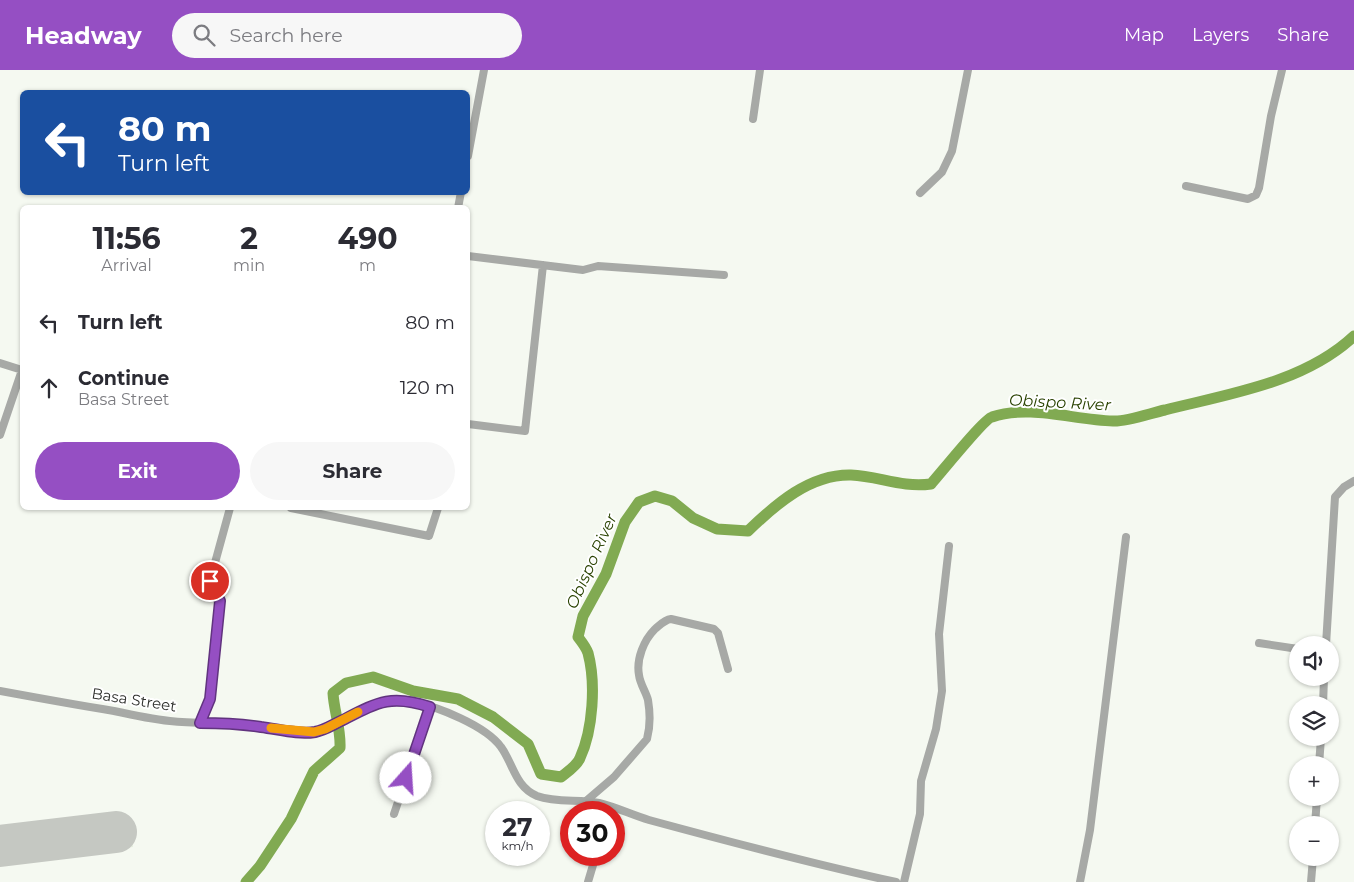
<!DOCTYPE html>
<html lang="en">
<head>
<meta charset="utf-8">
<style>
	:root { --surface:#fff; --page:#f7f7f7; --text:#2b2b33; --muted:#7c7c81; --accent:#954fc3 }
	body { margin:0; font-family:Montserrat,sans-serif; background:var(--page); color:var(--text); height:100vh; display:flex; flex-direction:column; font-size:19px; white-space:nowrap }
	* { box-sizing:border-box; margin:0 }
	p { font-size:16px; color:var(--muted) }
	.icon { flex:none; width:28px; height:28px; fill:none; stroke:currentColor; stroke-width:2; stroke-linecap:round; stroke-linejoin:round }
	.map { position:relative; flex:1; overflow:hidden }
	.panel { position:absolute; left:20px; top:135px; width:450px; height:305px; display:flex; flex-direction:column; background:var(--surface); border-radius:8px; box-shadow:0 1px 4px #0004 }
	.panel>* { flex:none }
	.hud { position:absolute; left:20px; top:20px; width:450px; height:105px; border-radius:8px; box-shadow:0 1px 4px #0004; background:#1a4fa0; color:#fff; overflow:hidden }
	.fabs { position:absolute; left:1289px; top:566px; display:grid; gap:10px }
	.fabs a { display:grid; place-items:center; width:50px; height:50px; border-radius:50%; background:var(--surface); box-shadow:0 1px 4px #0004; font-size:25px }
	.speed { position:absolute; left:485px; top:731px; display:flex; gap:10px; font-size:25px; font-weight:700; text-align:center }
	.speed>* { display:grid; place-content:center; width:65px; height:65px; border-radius:50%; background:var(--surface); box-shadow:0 1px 4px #0004; line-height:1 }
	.speed small { font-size:12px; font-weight:400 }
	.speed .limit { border:8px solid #d22; background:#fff; color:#111 }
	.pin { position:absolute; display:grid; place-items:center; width:42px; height:42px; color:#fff; margin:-21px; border:2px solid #fff; border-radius:50%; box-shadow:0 1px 5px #0007 }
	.me { position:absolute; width:55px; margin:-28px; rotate:19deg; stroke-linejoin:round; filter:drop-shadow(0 0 4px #0008) }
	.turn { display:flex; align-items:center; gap:18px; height:105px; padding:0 15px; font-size:22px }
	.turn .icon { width:65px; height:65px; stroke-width:2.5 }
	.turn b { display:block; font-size:35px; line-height:42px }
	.eta { display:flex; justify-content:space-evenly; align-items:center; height:85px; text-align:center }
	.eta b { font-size:30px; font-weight:700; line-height:35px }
	.button { display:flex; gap:10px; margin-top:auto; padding:10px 15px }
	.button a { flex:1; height:58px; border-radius:30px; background:var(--accent); color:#fff; font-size:20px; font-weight:700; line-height:58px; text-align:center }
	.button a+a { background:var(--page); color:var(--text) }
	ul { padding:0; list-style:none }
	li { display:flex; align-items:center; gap:15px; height:65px; padding:0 15px }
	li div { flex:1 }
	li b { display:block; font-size:19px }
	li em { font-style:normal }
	header { display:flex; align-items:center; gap:30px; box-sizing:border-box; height:70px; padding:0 25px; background:var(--accent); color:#fff }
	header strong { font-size:24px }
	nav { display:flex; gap:28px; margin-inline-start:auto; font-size:18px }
	.search { width:350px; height:45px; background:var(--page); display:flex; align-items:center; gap:12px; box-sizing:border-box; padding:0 18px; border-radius:28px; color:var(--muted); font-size:19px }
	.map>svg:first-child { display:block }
</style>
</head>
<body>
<header>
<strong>Headway</strong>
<div class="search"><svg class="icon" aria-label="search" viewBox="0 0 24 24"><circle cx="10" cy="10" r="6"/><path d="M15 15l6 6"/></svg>Search here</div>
<nav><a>Map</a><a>Layers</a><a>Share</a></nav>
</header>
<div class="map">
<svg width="1354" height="812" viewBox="0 0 1354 812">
	<rect width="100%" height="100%" fill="#f5f9f1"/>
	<path fill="#e6eedf" d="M129 749 133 777 0 792V764Z"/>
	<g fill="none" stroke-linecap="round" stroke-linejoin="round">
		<path stroke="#81aa52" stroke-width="11" d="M246 812 260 796 291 749 314 701 340 678C341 659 334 641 333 623L346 613 373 607 413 621 458 629 493 647 528 674 541 704 561 707C567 702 577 696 580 688 593 660 596 613 588 583 586 577 581 571 578 567L583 546 606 504 625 452 639 432 655 426 672 431 693 448 717 459 748 461C776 434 810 404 851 405 879 406 901 418 931 414 940 404 984 349 992 347 1029 334 1074 350 1113 351 1126 352 1151 343 1165 340 1228 324 1304 313 1354 266"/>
		<path stroke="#c5c8c2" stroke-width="42" d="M0 776 116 762"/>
		<path stroke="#a7a9a6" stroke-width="8" d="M753 49 760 0
			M468 86 484 0
			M1186 116 1248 129 1256 125 1259 118 1271 46 1282 0
			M920 123 942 102 952 81 968 0
			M458 138 461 122
			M468 186 583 200 598 196 724 205
			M0 293 22 300
			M468 354 525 361 543 195
			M0 365 22 300
			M291 438 429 466 438 438
			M1259 573 1298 579
			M1326 575 1335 427 1344 417 1354 411
			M0 621C38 628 76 635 114 641 132 645 151 649 170 651 194 654 218 652 242 654 265 656 291 665 314 662 323 661 332 655 340 651 364 639 384 627 412 632 437 636 486 656 501 677 513 693 515 717 537 726 557 733 578 729 599 733 616 737 632 745 649 750 730 772 813 794 896 812
			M1323 635 1324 608
			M200 653 210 629 220 531 210 511 230 438
			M1319 695 1321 668
			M586 731 614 707 647 669C650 658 650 642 648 630 646 622 640 614 639 605 636 589 644 570 655 559 660 555 664 550 671 549L714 559 718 563 728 599
			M394 744 430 637
			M1315 755 1317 728
			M588 812 596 785
			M904 812 920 744 921 711 936 659 942 621 939 564 949 476
			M1080 812 1090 760 1126 467
			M1311 812 1313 788"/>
	</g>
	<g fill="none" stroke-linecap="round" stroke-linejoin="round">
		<defs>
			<path id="route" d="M210 511 220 531 210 629 200 653C221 653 241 654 261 657 278 659 298 665 315 662 325 660 334 654 343 650 378 632 391 624 430 637L406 708"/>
		</defs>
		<use href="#route" stroke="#61337f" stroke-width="12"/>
		<use href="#route" stroke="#954fc3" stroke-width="9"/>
		<path stroke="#f59e0b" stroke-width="9" d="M271 658 314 662 325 659 358 642"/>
	</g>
	<g text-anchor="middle" stroke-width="4" stroke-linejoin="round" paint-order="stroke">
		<g font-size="15" fill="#2f302d" stroke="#fff">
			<text transform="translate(134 630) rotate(9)" y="5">Basa Street</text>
		</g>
		<g font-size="16" font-style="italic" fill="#294200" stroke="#fff">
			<text transform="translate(1060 332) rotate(3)" y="6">Obispo River</text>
			<text transform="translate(591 491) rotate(-66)" y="6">Obispo River</text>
		</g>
	</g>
</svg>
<div class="fabs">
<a><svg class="icon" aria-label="sound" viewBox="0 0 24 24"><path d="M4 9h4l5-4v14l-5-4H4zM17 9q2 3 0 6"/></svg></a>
<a><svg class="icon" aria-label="layers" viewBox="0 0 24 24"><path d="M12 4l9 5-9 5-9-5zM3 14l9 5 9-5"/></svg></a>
<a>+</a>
<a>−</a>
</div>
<div class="speed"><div>27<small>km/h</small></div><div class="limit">30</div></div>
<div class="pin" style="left:210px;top:511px;background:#d93025"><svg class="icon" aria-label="arrive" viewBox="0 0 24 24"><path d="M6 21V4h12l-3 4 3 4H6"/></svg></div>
<svg class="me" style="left:406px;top:708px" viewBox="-20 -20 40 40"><circle r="19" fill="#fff"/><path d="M0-13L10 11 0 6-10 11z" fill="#954fc3"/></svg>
<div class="hud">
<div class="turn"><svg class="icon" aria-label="left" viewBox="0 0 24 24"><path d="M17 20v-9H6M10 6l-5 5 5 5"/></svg><div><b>80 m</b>Turn left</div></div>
</div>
<section class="panel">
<div class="eta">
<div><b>11:56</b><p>Arrival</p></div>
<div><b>2</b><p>min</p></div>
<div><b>490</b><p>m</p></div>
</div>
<ul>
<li><svg class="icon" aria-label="left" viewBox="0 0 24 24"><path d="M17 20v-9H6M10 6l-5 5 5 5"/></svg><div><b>Turn left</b></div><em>80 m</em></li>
<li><svg class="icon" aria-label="ahead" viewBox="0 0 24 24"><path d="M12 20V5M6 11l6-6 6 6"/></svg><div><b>Continue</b><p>Basa Street</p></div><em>120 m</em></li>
</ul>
<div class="button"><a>Exit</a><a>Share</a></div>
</section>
</div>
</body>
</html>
